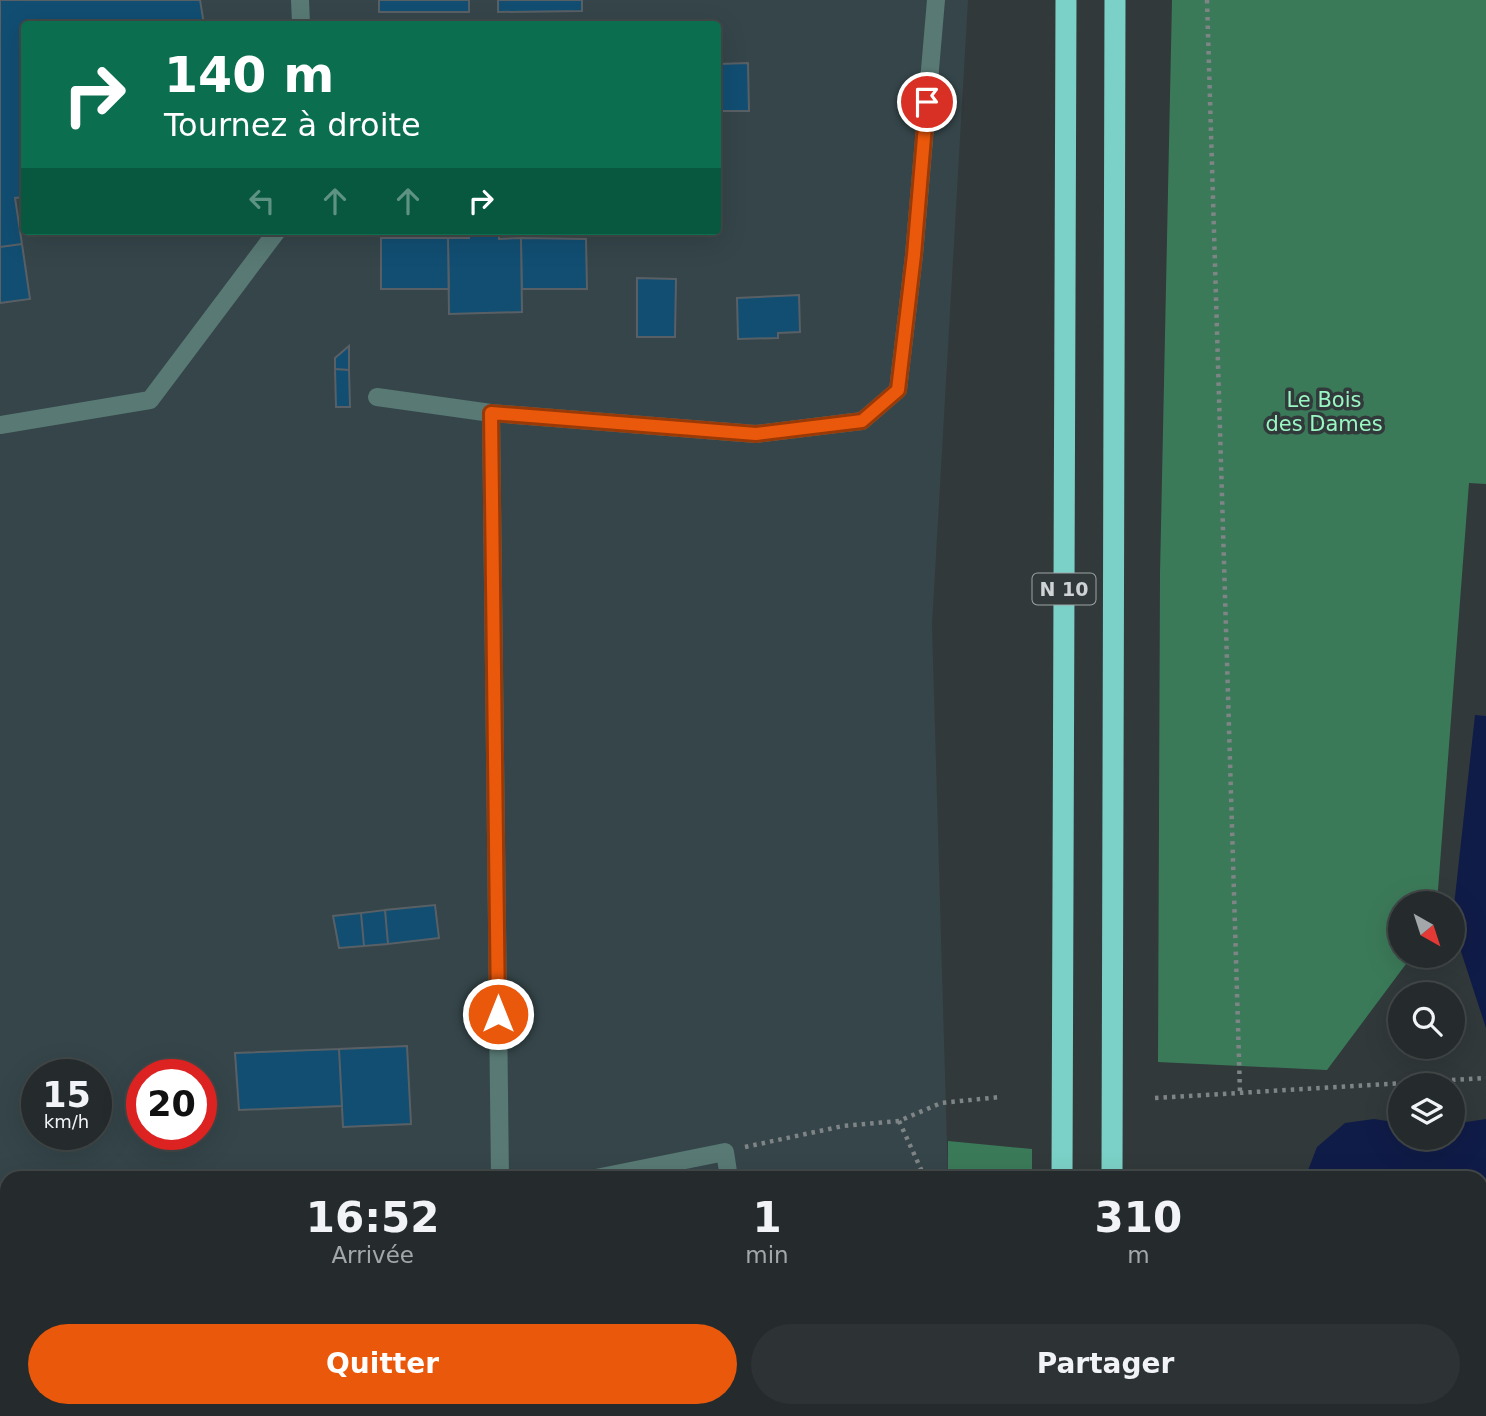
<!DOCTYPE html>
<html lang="fr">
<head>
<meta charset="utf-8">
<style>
	:root { --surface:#252b2c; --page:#2d3334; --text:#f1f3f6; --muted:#a3a7a9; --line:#424748; --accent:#ea580c }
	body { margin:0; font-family:"DejaVu Sans",sans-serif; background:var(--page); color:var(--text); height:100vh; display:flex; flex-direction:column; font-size:26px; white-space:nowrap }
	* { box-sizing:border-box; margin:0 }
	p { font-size:23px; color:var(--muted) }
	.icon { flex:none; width:38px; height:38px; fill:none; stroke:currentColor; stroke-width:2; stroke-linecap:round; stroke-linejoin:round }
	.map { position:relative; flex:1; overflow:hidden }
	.details { position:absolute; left:0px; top:1171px; width:1488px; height:247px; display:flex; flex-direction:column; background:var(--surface); border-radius:21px 21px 0 0; box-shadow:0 7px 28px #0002,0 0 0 2px var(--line) }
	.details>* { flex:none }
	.hud { position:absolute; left:21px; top:21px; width:700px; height:214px; border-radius:7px; box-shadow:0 7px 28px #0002,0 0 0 2px var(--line); background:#0b6e4f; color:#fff; overflow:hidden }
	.needle { width:46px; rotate:141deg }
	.controls { position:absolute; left:1388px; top:891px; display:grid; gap:14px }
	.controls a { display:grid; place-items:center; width:77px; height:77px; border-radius:50%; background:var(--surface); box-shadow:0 7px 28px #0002,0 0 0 2px var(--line); font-size:35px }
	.speed { position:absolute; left:21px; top:1059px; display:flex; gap:14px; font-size:35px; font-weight:700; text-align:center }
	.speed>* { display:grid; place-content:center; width:91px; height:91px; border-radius:50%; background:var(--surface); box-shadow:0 7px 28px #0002,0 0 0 2px var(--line); line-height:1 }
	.speed small { font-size:18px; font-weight:400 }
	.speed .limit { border:10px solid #d22; background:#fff; color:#111 }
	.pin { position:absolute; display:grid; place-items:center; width:60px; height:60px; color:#fff; margin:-30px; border:4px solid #fff; border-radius:50%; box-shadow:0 2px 7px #0007 }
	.me { position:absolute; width:77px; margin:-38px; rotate:0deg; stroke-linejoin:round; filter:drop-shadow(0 0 5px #0008) }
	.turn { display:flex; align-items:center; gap:24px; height:147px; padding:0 28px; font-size:32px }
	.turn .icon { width:91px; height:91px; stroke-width:2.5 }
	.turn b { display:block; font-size:49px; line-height:60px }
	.lanes { display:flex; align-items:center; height:66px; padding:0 28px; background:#0003; justify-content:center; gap:35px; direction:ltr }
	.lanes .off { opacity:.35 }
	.eta { display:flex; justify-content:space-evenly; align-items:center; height:119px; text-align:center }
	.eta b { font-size:42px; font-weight:700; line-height:49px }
	.action { display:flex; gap:14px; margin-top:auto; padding:14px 28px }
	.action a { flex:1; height:80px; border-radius:42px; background:var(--accent); color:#fff; font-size:28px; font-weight:700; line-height:80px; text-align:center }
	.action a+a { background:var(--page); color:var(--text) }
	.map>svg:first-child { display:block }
</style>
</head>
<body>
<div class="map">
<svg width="1486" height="1416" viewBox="0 0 1486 1416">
	<rect width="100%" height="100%" fill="#31393b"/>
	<path fill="#354549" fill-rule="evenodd" d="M0 0H968L932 625 948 1178H7V1410H952V1416H0ZM24 24H718V231H24ZM37 1074H96V1134H37ZM142 1074H201V1134H142Z"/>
	<path fill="#3b7a59" d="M1172 0H1486V484L1469 483 1437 903H1400V956H1412L1327 1070 1158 1062 1160 574Z
		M948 1141 1032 1149V1178H948Z
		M1486 1335V1416H1322L1324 1410H1480L1481 1336Z"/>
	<path fill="#101c48" d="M1475 715 1486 716V1028L1452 924Z
		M1374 1119 1400 1123V1138H1452L1453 1124 1486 1119V1354L1481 1356 1480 1178H1305L1317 1147 1345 1123Z"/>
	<path fill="#114e72" stroke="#596065" stroke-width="2" d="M0 0H200L204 24H24V197L15 198 22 244 0 247Z
		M379 0H469V12H379Z
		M498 0H582V11L498 12Z
		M583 22V24H409Z
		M748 63 749 111H718V64Z
		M469 231H499V239L521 238 522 312 449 314 448 238H469Z
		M381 238H448L449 289H381Z
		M521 238 586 239 587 289H522Z
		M22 244 30 299 0 303V247Z
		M637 278 676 279 675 337H637Z
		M799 295 800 332 778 333V338L738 339 737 298Z
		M349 346V370L335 369V358Z
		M335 369 349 370 350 407H336Z
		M435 905 439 938 388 944 385 910Z
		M385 910 388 944 364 946 361 913Z
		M361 913 364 946 339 948 333 916Z
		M407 1046 411 1124 343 1127 339 1049Z
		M339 1049 342 1106 239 1110 235 1053Z
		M0 1368 7 1392V1410H12L14 1416H0Z
		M47 1410H108V1416H47Z
		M188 1410H305L236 1416H173L188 1414Z"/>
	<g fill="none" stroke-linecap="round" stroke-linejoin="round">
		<path stroke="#7f8587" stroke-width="4.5" stroke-dasharray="3.5 5" stroke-linecap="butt" d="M1207 0 1240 1092
			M1155 1098 1486 1078
			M899 1121 925 1178
			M745 1147 843 1126 899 1121 941 1103 1000 1097
			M944 1410V1416"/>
		<path stroke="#587974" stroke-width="18" d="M300 0 301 24
			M377 397 491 413 756 434 862 421 898 390 914 255 936 0
			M491 413 500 1178
			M0 425 150 400 277 231
			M596 1178 725 1152 729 1178
			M0 1214 7 1215
			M768 1410 769 1416
			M345 1416V1410"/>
		<path stroke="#7bd1c7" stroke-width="21" d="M1062 1178 1066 0
			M1112 1178 1115 0
			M1060 1416 1061 1410
			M1112 1416V1410"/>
	</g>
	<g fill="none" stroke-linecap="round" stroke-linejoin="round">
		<defs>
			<path id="route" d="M498 1014 491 413 756 434 862 421 898 390 914 255 927 102"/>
		</defs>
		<use href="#route" stroke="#983908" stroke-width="18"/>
		<use href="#route" stroke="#ea580c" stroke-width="12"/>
	</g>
	<g text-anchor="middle" stroke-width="7" stroke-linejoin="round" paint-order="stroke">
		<rect fill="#31393b" stroke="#9fa5a6" stroke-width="2" x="1032.5" y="573.5" width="63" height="31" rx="5"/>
		<g font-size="19" font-weight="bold" fill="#ced3d4">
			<text x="1064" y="596">N 10</text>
		</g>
		<g font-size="21" fill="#9af7c3" stroke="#31393b">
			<text x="1324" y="407">Le Bois<tspan x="1324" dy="24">des Dames</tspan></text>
		</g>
	</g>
</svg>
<div class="controls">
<a><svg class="needle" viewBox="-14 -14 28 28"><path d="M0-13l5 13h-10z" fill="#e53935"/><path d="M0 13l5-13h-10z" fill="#a3a7a9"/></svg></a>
<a><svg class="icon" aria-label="search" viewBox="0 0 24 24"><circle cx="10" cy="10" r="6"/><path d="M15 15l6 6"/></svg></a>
<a><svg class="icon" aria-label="layers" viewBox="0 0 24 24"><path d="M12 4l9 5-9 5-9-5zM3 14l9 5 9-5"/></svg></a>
</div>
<div class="speed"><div>15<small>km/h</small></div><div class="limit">20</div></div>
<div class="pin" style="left:927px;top:102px;background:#d93025"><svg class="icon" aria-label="arrive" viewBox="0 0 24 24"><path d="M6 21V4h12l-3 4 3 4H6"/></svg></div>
<svg class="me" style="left:498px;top:1014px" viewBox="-20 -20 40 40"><circle r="17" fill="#ea580c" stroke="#fff" stroke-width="3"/><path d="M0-11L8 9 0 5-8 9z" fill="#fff"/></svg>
<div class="hud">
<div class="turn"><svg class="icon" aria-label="right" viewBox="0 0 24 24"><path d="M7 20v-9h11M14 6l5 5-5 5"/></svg><div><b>140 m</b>Tournez à droite</div></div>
<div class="lanes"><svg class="icon off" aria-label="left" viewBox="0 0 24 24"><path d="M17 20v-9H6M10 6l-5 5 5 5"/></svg><svg class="icon off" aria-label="ahead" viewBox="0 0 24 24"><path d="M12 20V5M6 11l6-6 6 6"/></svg><svg class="icon off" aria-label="ahead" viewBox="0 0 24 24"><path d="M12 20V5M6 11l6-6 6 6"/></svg><svg class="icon" aria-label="right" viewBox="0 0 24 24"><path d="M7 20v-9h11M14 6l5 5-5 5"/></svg></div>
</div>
<section class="details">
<div class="eta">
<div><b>16:52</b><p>Arrivée</p></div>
<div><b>1</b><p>min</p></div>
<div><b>310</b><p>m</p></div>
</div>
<div class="action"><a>Quitter</a><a>Partager</a></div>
</section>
</div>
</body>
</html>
